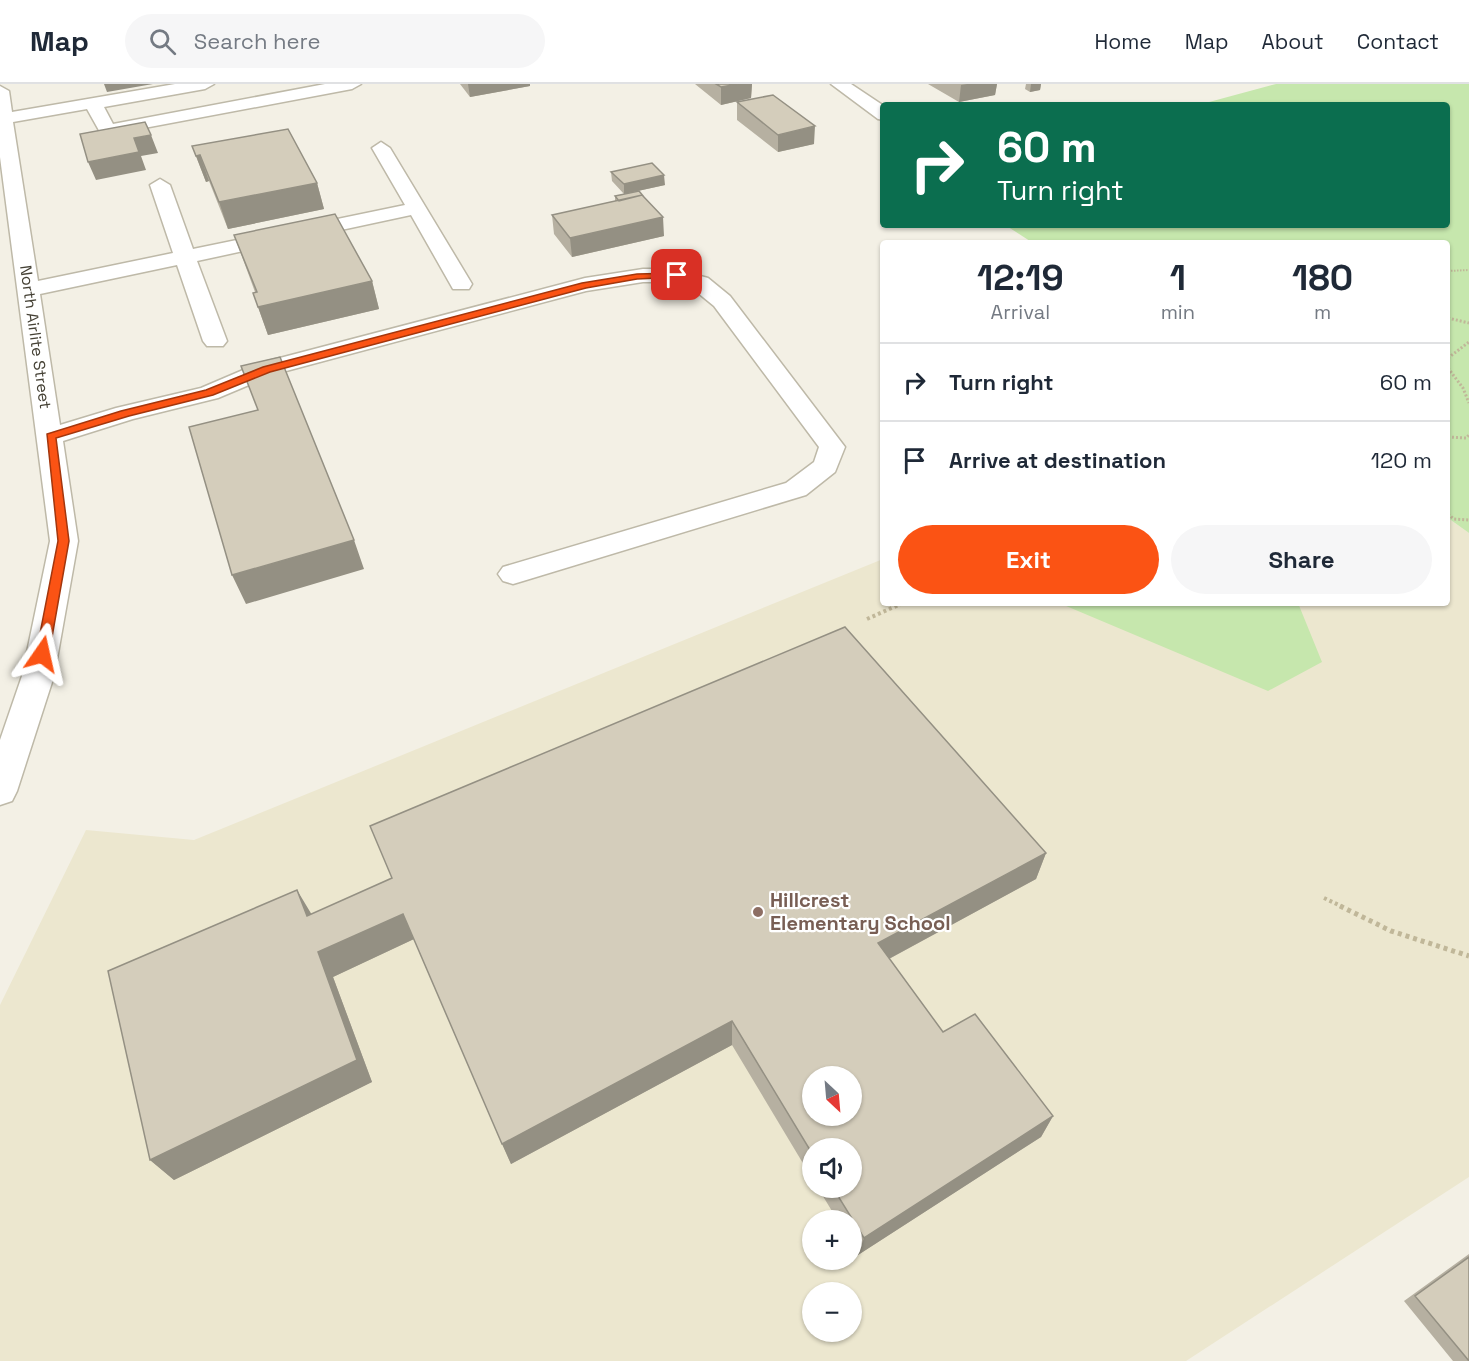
<!DOCTYPE html>
<html lang="en">
<head>
<meta charset="utf-8">
<style>
	:root { --surface:#fff; --page:#f6f6f7; --text:#1f2937; --muted:#747a83; --line:#e0e1e3; --accent:#fb5314 }
	body { margin:0; font-family:"Space Grotesk",sans-serif; background:var(--page); color:var(--text); height:100vh; display:flex; flex-direction:column; font-size:22px; white-space:nowrap }
	* { box-sizing:border-box; margin:0 }
	p { font-size:20px; color:var(--muted) }
	.icon { flex:none; width:33px; height:33px; fill:none; stroke:currentColor; stroke-width:2; stroke-linecap:round; stroke-linejoin:round }
	.map { position:relative; flex:1; overflow:hidden }
	.side { position:absolute; left:880px; top:156px; width:570px; height:366px; display:flex; flex-direction:column; background:var(--surface); border-radius:6px; box-shadow:0 2px 4px #0004 }
	.side>* { flex:none }
	.banner { position:absolute; left:880px; top:18px; width:570px; height:126px; border-radius:6px; box-shadow:0 2px 4px #0004; background:#0b6e4f; color:#fff; overflow:hidden }
	.needle { width:39px; rotate:154deg }
	.controls { position:absolute; left:802px; top:982px; display:grid; gap:12px }
	.controls a { display:grid; place-items:center; width:60px; height:60px; border-radius:50%; background:var(--surface); box-shadow:0 2px 4px #0004; font-size:30px }
	.pin { position:absolute; display:grid; place-items:center; width:51px; height:51px; color:#fff; margin:-26px; border-radius:12px; box-shadow:0 3px 9px #0006 }
	.me { position:absolute; width:66px; margin:-33px; rotate:11deg; stroke-linejoin:round; filter:drop-shadow(0 0 4px #0008) }
	.turn { display:flex; align-items:center; gap:21px; height:126px; padding:0 18px; font-size:27px }
	.turn .icon { width:78px; height:78px; stroke-width:2.5 }
	.turn b { display:block; font-size:42px; line-height:51px }
	.eta { display:flex; justify-content:space-evenly; align-items:center; height:102px; text-align:center }
	.eta b { font-size:36px; font-weight:800; line-height:42px }
	.primary-button { display:flex; gap:12px; margin-top:auto; padding:12px 18px }
	.primary-button a { flex:1; height:69px; border-radius:36px; background:var(--accent); color:#fff; font-size:24px; font-weight:800; line-height:69px; text-align:center }
	.primary-button a+a { background:var(--page); color:var(--text) }
	ul { padding:0; list-style:none }
	li { display:flex; align-items:center; gap:18px; height:78px; padding:0 18px; border-top:2px solid var(--line) }
	li div { flex:1 }
	li b { display:block; font-size:22px }
	li em { font-style:normal }
	header { display:flex; align-items:center; gap:36px; box-sizing:border-box; height:84px; padding:0 30px; background:var(--surface); border-bottom:2px solid var(--line) }
	header strong { font-size:28px }
	nav { display:flex; gap:33px; margin-inline-start:auto; font-size:21px }
	.search { width:420px; height:54px; background:var(--page); display:flex; align-items:center; gap:15px; box-sizing:border-box; padding:0 21px; border-radius:33px; color:var(--muted); font-size:22px }
	.map>svg:first-child { display:block }
</style>
</head>
<body>
<header>
<strong>Map</strong>
<div class="search"><svg class="icon" aria-label="search" viewBox="0 0 24 24"><circle cx="10" cy="10" r="6"/><path d="M15 15l6 6"/></svg>Search here</div>
<nav><a>Home</a><a>Map</a><a>About</a><a>Contact</a></nav>
</header>
<div class="map">
<svg width="1469" height="1277" viewBox="0 0 1469 1277">
	<rect width="100%" height="100%" fill="#f3f0e5"/>
	<path fill="#ece7cf" fill-rule="evenodd" d="M1448 434 1469 449V1093L1186 1277H0V921L86 746 194 756 883 475 884 519H1448ZM813 993H852V1032H813ZM813 1065H852V1104H813ZM813 1137H852V1176H813ZM813 1209H852V1248H813Z"/>
	<path fill="#c6e7ad" d="M1276 0H1469V449L1448 434V159H1033L1005 141H1448V21H1198Z
		M1059 519H1298L1322 578 1268 607Z"/>
	<g fill="none" stroke-linecap="round" stroke-linejoin="round">
		<defs>
			<path id="minor" d="M175 0H214L205 5 104 23 113 40 325 0H361L352 5 107 51 101 50 87 25 13 38 38 197 173 169 150 101 160 95 170 101 193 165 405 121 372 64 381 58 390 64 472 200 469 205H453L411 131 197 177 227 257 223 262H207L203 257 177 181 40 210 60 341 116 324 201 304 257 280 585 194 643 185H674L708 194 730 212 845 363 835 388 806 411 523 497 513 500 503 497 498 490 503 483 786 399 814 378 819 363 714 222 692 204 674 198H643L586 207 275 290 218 314 133 335 63 357 78 457 54 592 17 707 12 717 0 721V656L22 592 50 457 0 73V2L9 7 12 28Z
				M831 0H851L884 22V36L878 35Z"/>
		</defs>
		<use href="#minor" stroke="#beb9a8" stroke-width="3"/>
		<path stroke="#c0b799" stroke-width="2" stroke-dasharray="1.5 1.5" stroke-linecap="butt" d="M1448 187 1469 186"/>
		<path stroke="#c0b799" stroke-width="3" stroke-dasharray="2 2" stroke-linecap="butt" d="M1448 234 1469 239
			M1448 274 1469 258
			M1448 284 1463 304 1469 319
			M1448 353 1466 354 1469 351
			M1448 430 1454 435 1469 436"/>
		<path stroke="#c0b799" stroke-width="4" stroke-dasharray="3 3" stroke-linecap="butt" d="M867 535 903 519
			M1324 814 1343 823"/>
		<path stroke="#c0b799" stroke-width="5" stroke-dasharray="4 4" stroke-linecap="butt" d="M1340 822 1391 847 1469 872"/>
		<use href="#minor" fill="#fff" fill-rule="evenodd"/>
	</g>
	<path fill="#b6b0a1" d="M460 0H530V2L470 13Z
		M695 0H752L751 14 721 21Z
		M928 0H997L995 11 959 18Z
		M1026 0H1041L1040 6 1030 8 1025 5Z
		M737 18 814 60 778 68 737 36Z
		M192 62 317 99 324 125 228 145 209 97 206 98Z
		M611 88 665 101 624 110 612 97Z
		M615 112 664 152 572 173 554 150 552 131 615 117Z
		M234 151 372 197 379 225 268 251 253 209 255 208Z
		M1046 769 1036 795 889 875 943 948 1053 1032 1041 1053 858 1171 852 1161V1137H838L818 1104H852L813 1065V1096L732 961 511 1080 414 855 333 893 372 998 174 1096 150 1076 311 830Z
		M1469 1170V1277H1453L1404 1217Z"/>
	<path fill="#949083" d="M104 0H153L107 8Z
		M468 0H530V2L470 13Z
		M738 0H752L751 14 721 21V3Z
		M967 0H997L995 11 959 18 961 1Z
		M1031 0H1041L1040 6 1030 8Z
		M815 42 814 60 778 68V51Z
		M151 51 158 69 141 72 146 86 96 96 88 78 134 54Z
		M200 71 209 97 206 98 196 72Z
		M664 91 665 101 624 110V100Z
		M317 99 324 125 228 145 219 118Z
		M663 133 664 152 572 173 570 154Z
		M372 197 379 225 268 251 258 223Z
		M354 456 364 485 246 520 232 491Z
		M1046 769 1036 795 872 884 878 859Z
		M297 806 312 831 307 832Z
		M403 830 414 855 333 893 372 998 174 1096 150 1076 318 868Z
		M732 937V961L511 1080 502 1060Z
		M1053 1032 1041 1053 858 1171 864 1154Z"/>
	<path fill="#d4cdbb" stroke="#949083" stroke-width="1.5" fill-rule="evenodd" d="M716 0H738L721 3Z
		M773 11 815 42 778 51 737 18Z
		M145 38 151 51 134 54 139 68 88 78 80 50Z
		M288 45 317 99 219 118 200 71 196 72 192 62Z
		M652 79 664 91 624 100 611 88Z
		M639 107 644 113 642 111 619 117 615 112Z
		M642 111 663 133 570 154 552 131Z
		M335 130 372 197 258 223 253 209 257 208 234 151Z
		M280 273 354 456 232 491 189 343 258 326 241 282Z
		M845 543 1046 769 878 859 943 948 975 930 1053 1032 864 1154 833 1104H852V1065H813V1071L732 937 502 1060 403 830 318 868 357 976 150 1076 108 887 297 806 307 832 392 794 370 742ZM813 993H852V1032H813Z
		M1469 1173V1277L1415 1212Z"/>
	<path fill="#fb5314" stroke="#a3360d" stroke-width="1.5" d="M677 189 681 191 680 193 637 195 586 204 270 288 213 311 129 332 56 354 69 457 49 570 42 575 38 573 36 570 58 457 47 350 121 327 206 306 263 283 582 199 637 190Z"/>
	<circle fill="#8d6e63" stroke="#fff" stroke-width="2" cx="758" cy="828" r="6"/>
	<g text-anchor="middle" stroke-width="4.5" stroke-linejoin="round" paint-order="stroke">
		<g font-size="16" fill="#454135" stroke="#fff">
			<text transform="translate(36 253) rotate(82)" y="6">North Airlite Street</text>
		</g>
		<g font-size="20" font-weight="bold" fill="#785e54" stroke="#fff" text-anchor="start">
			<text x="770" y="823">Hillcrest<tspan x="770" dy="23">Elementary School</tspan></text>
		</g>
	</g>
</svg>
<div class="controls">
<a><svg class="needle" viewBox="-14 -14 28 28"><path d="M0-13l5 13h-10z" fill="#e53935"/><path d="M0 13l5-13h-10z" fill="#747a83"/></svg></a>
<a><svg class="icon" aria-label="sound" viewBox="0 0 24 24"><path d="M4 9h4l5-4v14l-5-4H4zM17 9q2 3 0 6"/></svg></a>
<a>+</a>
<a>−</a>
</div>
<div class="pin" style="left:677px;top:191px;background:#d93025"><svg class="icon" aria-label="arrive" viewBox="0 0 24 24"><path d="M6 21V4h12l-3 4 3 4H6"/></svg></div>
<svg class="me" style="left:42px;top:570px" viewBox="-20 -20 40 40"><path d="M0-17L14 15 0 8-14 15z" fill="#fb5314" stroke="#fff" stroke-width="4"/></svg>
<div class="banner">
<div class="turn"><svg class="icon" aria-label="right" viewBox="0 0 24 24"><path d="M7 20v-9h11M14 6l5 5-5 5"/></svg><div><b>60 m</b>Turn right</div></div>
</div>
<section class="side">
<div class="eta">
<div><b>12:19</b><p>Arrival</p></div>
<div><b>1</b><p>min</p></div>
<div><b>180</b><p>m</p></div>
</div>
<ul>
<li><svg class="icon" aria-label="right" viewBox="0 0 24 24"><path d="M7 20v-9h11M14 6l5 5-5 5"/></svg><div><b>Turn right</b></div><em>60 m</em></li>
<li><svg class="icon" aria-label="arrive" viewBox="0 0 24 24"><path d="M6 21V4h12l-3 4 3 4H6"/></svg><div><b>Arrive at destination</b></div><em>120 m</em></li>
</ul>
<div class="primary-button"><a>Exit</a><a>Share</a></div>
</section>
</div>
</body>
</html>
